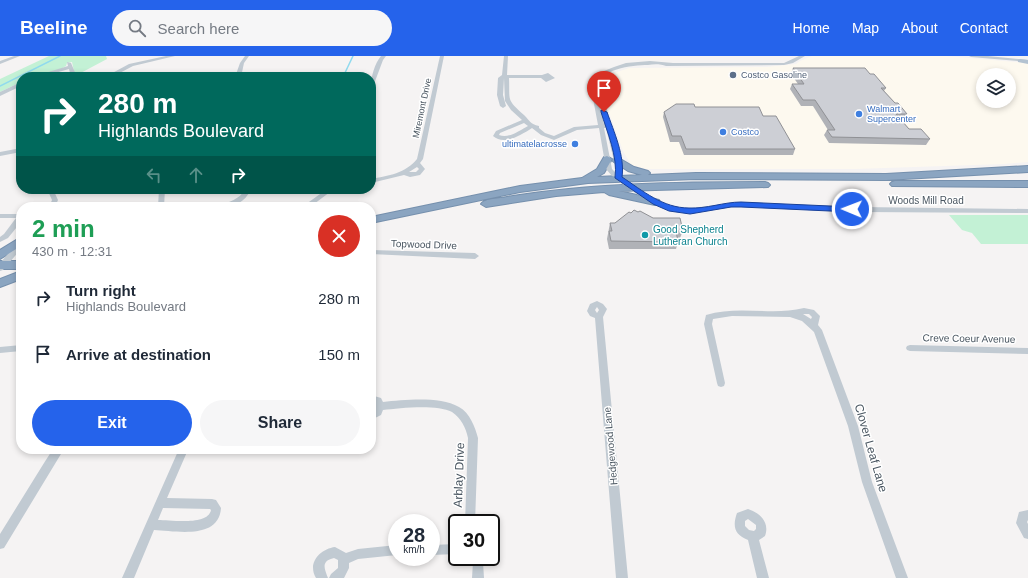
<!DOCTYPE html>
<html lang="en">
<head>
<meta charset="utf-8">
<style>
	:root { --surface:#fff; --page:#f6f6f7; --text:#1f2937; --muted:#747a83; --accent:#2563eb }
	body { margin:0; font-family:Helvetica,sans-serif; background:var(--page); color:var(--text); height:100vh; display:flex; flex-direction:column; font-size:15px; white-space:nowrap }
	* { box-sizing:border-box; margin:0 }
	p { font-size:13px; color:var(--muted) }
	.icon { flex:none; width:22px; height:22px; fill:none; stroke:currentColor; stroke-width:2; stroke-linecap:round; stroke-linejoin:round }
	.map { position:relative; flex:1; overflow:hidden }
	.details { position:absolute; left:16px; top:146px; width:360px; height:252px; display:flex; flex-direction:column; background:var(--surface); border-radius:16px; box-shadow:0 2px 6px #0003 }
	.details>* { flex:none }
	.top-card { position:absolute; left:16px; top:16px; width:360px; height:122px; border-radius:16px; box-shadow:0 2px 6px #0003; background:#00695c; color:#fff; overflow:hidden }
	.controls { position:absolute; left:976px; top:12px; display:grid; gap:8px }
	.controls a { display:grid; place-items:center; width:40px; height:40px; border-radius:50%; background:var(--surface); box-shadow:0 2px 6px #0003; font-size:20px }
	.speed { position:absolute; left:388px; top:458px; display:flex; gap:8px; font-size:20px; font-weight:700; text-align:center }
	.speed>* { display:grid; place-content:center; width:52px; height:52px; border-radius:50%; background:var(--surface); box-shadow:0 2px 6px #0003; line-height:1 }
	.speed small { font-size:10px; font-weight:400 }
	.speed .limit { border:2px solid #111; border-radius:6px; background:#fff; color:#111 }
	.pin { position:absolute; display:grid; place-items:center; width:34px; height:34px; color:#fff; margin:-41px -17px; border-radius:50% 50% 50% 0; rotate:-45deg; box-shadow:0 0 4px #0007 }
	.pin .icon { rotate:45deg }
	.me { position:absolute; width:44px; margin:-22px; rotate:271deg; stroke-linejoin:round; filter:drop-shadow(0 0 3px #0008) }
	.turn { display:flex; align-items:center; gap:14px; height:84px; padding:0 16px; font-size:18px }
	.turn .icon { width:52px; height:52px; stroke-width:2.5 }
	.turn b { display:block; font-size:28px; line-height:34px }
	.lanes { display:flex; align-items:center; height:38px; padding:0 16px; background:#0003; justify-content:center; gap:20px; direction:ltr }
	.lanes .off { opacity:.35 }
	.round { display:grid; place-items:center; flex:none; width:42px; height:42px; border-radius:21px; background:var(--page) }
	.head { display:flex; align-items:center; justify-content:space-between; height:68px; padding:0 16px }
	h1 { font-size:24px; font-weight:700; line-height:30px; color:#1e9e55 }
	.cta { display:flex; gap:8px; margin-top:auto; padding:8px 16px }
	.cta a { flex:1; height:46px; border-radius:24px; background:var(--accent); color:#fff; font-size:16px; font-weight:700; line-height:46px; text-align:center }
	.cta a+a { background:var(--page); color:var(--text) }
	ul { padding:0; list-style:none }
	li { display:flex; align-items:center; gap:12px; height:56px; padding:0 16px }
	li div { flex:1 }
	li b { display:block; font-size:15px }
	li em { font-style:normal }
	header { display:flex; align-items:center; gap:24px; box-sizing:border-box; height:56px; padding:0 20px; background:var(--accent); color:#fff }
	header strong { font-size:19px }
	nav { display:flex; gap:22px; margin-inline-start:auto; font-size:14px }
	.search { width:280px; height:36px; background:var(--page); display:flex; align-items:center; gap:10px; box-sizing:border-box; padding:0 14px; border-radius:22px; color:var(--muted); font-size:15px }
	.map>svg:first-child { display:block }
</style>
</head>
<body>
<header>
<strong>Beeline</strong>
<div class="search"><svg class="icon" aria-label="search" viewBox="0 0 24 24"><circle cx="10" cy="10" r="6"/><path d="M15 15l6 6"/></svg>Search here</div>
<nav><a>Home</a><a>Map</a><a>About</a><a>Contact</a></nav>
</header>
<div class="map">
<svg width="1028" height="522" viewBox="0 0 1028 522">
	<rect width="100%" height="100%" fill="#f5f3f3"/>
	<path fill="#fdf9ef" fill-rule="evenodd" d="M812 0H946L1028 7V106L1004 108 855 113H646L631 109 623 95 606 48 603 33 604 25 614 17 629 12 766 11 796 8 800 5ZM983 19H1009V45H983Z"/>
	<path fill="#c3f1d5" d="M49 0H106L107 3 75 20 72 6 67 7 66 10C58 16 31 21 21 21V26L0 36V23Z
		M949 159H1028V188H981L972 177 962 174Z"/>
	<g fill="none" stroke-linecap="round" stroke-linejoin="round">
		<path stroke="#90daee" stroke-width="1.5" d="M343 21 353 0
			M0 30 60 0"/>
		<defs>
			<path id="highway" d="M607 100 612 103 604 117 597 121 642 119 628 115 614 106 612 104 617 101 634 111 648 115 650 117 648 119 696 117 886 118 1028 110V116L886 124 696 123 588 127 520 136 371 167V161L520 130 582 122 597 113 604 101Z
				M895 125H1028V131L892 130 890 128 892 126Z
				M765 126 768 127 770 129 768 131 619 135 659 144 660 146 659 148 655 149 609 139 604 136 556 140 486 151 481 148C485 142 500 143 507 141 592 127 679 126 765 126Z
				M21 181V190L0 203V194Z
				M0 205H21V213H0Z
				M21 215V223L0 231V223Z"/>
		</defs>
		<use href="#highway" stroke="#7690ad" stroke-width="2"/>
		<path fill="#c1cad2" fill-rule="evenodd" d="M14 0H20L0 8V5Z
			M166 0H175L133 10 112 21H105L129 8Z
			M245 0H249L244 7 241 21H235L240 7Z
			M381 0H386L383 4 374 28 371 30C371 20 375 7 381 0Z
			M440 0H444L423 103 420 107 425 113 420 119 410 121 404 119 371 127V123C388 120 406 117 417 103ZM417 111 419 113 416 116H409Z
			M504 0H508L507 19H542L548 17 555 22 546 26 541 22H509C510 45 506 43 524 59 530 65 530 68 539 70V72L545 77 554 80 574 71 598 69 591 32 597 22 604 15 614 11 626 7 650 5 673 7H784L799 0H805L793 7 784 9 666 10C661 8 654 8 648 9 631 9 593 13 598 38L600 36 603 38 622 113 621 121 642 135 662 146 676 152 683 153 741 146 861 151 1028 153V157L861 156 741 150 692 157 675 156 647 144 627 132 612 120 606 113 599 72 577 74 554 84 541 79 532 72C521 79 504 90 493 80L496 75 522 64 511 54 505 45 504 22 503 39 506 50 503 52 500 50 497 39 498 22 502 19ZM599 45 605 68H604ZM524 67 528 70C520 74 509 83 499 79L500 77ZM604 72H606L616 113 615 116 612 113Z
			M969 0H988L1028 4V6L971 1Z
			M67 6 71 7 77 21H71L69 13 41 21H32L68 10Z
			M271 19H291L294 21H268Z
			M21 26V30L0 40V36Z
			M21 92V96L0 100V96Z
			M47 133H53L58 144 55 151H49L52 144Z
			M159 133H165L164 151H158Z
			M245 133H251C245 147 234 151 220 151 229 144 239 145 245 133Z
			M327 133H334L310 151H302Z
			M0 158H21V166L8 182 0 186V181L4 178 16 162H0Z
			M18 186H21V193L3 214 0 215V207Z
			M371 194 475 197 479 200 475 203 371 198Z
			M597 245 603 248 607 253 603 261 628 522H616L595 262 590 260 587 255 590 248ZM597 251 599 254 597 257 595 254Z
			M804 252 814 254 820 260 818 269 822 274 858 370 872 426 908 522H896L862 426 848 370 814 276 802 265 790 261 732 260 713 263 712 268 725 327 724 330 721 331 718 330 717 327 704 268 706 259C738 249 772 260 804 252ZM803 258H809L812 261 811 263Z
			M21 289V295L0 297V291Z
			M910 289 1028 292V298L910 295 907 294 906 292 907 290Z
			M371 339 381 342 383 346C405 344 439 340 459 351 470 357 475 371 478 382L475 467H465L468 382C466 372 461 362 452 356 437 348 400 352 383 354L381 359 371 364V355L374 353 375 350V348L371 347Z
			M53 393H64L4 492 0 493V478L44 407Z
			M179 393H185L187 396 167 442 212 443 216 444 221 452C219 484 176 475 154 474L134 522H122ZM163 452 210 453 211 454C208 470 171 464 158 464Z
			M748 453C760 457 770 466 765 480L759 484 769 522H757L748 484C735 479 732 471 737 457ZM748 463 756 469V473L754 475 749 474 745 470V465Z
			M1028 454V464L1027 466 1028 468V483L1024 482 1016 467 1019 456Z
			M457 488V498L431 499V489Z
			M397 489V499L358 503 349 507V512L344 522H329L331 518 338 512V504L334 502C321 505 324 512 328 522H316C307 507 320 493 335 491L346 497 358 493Z
			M471 501H481L483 506 484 522H472L473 506Z"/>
		<path fill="#b3c2d1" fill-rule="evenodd" d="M1020 3 1028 4V8L1018 6V4Z"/>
		<use href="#highway" fill="#8ba5c1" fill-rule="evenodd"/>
	</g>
	<path fill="#b0b2b7" d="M793 12 870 18 886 32 884 35 895 47 907 58 904 64H901L909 73 930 83 926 89 829 87 824 79 827 74H828L813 50H801L790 33 792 28H798L791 18Z
		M664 56 763 60 795 93 793 99H684L679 86H670L663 61Z
		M631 157 653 162 683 175 680 182H677L678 186 676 193H609L607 183 610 167H615Z"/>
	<path fill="#cdcfd5" stroke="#909195" d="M793 12H865L870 18H874L886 32H881L895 47H898L907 58H896L909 73H921L930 83 832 81 827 74H835L815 44H803L792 28H804Z
		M676 48H694L695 51H759L763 60H776L795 93H686L681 80H672L664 56Z
		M634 154 638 156 640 155 653 162H680L683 175H676L678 186 611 185 609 175H612L610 167H615L629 156 631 157Z"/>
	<path fill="#2563eb" stroke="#184099" d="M601 54 607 56C614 76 625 100 622 121 643 135 663 152 689 152 706 153 724 146 741 146L852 151 856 153 852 156 741 151H731L690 158 669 155 653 148 615 122C618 100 607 76 601 56Z"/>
	<circle fill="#5c6f8a" stroke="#fff" stroke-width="1.5" cx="733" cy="19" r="4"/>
	<g fill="#3f7fe0" stroke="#fff" stroke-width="1.5">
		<circle cx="859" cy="58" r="4"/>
		<circle cx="723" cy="76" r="4"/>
		<circle cx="575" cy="88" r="4"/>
	</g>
	<circle fill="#0f9aa8" stroke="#fff" stroke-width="1.5" cx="645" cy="179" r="4"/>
	<g text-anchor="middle" stroke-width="3" stroke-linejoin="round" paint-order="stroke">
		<g font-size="9" fill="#4e5e75" stroke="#fff" text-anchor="start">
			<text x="741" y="22">Costco Gasoline</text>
		</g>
		<g font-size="9" fill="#4a5661" stroke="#fff">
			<text transform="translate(422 52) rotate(-78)" y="3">Miremont Drive</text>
		</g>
		<g font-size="9" fill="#366cbe" stroke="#fff" text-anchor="start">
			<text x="867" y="56">Walmart<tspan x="867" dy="10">Supercenter</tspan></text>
			<text x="731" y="79">Costco</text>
			<text x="567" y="91" text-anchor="end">ultimatelacrosse</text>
		</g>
		<g font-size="10" fill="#4a5661" stroke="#fff">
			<text x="926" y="148">Woods Mill Road</text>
			<text transform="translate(424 188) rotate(2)" y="4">Topwood Drive</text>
			<text transform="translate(969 282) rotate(1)" y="4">Creve Coeur Avenue</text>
			<text transform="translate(610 390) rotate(-95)" y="4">Hedgewood Lane</text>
		</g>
		<g font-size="10" fill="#0d838f" stroke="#fff" text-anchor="start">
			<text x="653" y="177">Good Shepherd<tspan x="653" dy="12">Lutheran Church</tspan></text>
		</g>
		<g font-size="12" fill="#4a5661" stroke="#fff">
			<text transform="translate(871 392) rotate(74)" y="4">Clover Leaf Lane</text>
			<text transform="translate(459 419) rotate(-88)" y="4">Arblay Drive</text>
		</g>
	</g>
</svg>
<div class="controls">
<a><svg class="icon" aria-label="layers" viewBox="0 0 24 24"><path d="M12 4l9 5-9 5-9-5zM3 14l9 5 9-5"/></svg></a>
</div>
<div class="speed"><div>28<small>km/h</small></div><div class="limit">30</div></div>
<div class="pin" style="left:604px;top:56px;background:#d93025"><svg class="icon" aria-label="arrive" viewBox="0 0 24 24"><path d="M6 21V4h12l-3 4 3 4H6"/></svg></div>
<svg class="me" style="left:852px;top:153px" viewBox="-20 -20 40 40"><circle r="17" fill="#2563eb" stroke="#fff" stroke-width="3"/><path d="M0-11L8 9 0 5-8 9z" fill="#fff"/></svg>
<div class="top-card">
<div class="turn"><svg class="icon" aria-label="right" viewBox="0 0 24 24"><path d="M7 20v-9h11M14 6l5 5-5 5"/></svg><div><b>280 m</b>Highlands Boulevard</div></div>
<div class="lanes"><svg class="icon off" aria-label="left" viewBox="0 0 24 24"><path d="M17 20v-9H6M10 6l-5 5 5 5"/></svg><svg class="icon off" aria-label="ahead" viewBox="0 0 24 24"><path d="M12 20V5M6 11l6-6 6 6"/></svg><svg class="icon" aria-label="right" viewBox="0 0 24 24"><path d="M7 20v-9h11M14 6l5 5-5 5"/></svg></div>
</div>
<section class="details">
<div class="head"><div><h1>2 min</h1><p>430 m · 12:31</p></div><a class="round" style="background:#d93025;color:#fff"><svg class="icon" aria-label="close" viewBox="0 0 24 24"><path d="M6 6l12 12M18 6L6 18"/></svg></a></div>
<ul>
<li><svg class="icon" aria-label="right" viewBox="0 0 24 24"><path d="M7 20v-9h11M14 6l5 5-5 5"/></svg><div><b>Turn right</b><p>Highlands Boulevard</p></div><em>280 m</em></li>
<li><svg class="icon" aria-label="arrive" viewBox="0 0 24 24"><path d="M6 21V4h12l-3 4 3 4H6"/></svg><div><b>Arrive at destination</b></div><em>150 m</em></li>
</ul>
<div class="cta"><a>Exit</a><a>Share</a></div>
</section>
</div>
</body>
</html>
